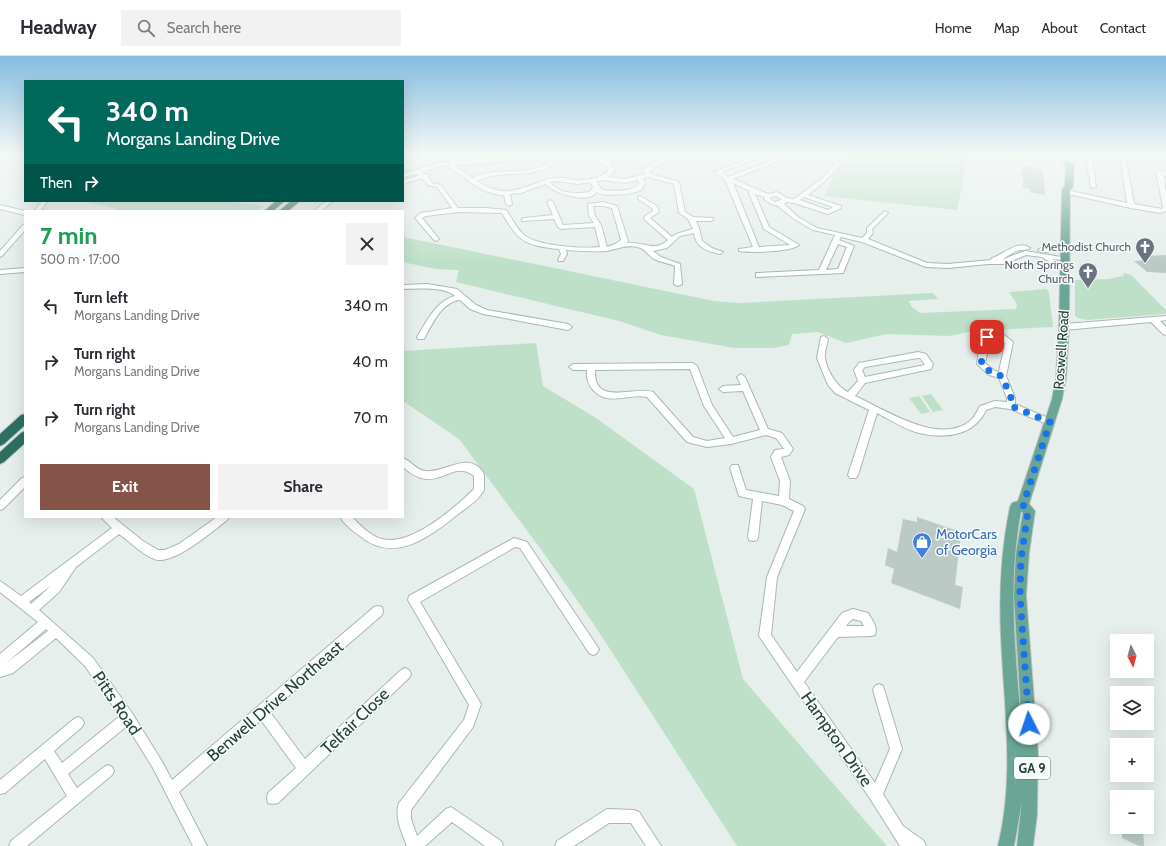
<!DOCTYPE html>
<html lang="en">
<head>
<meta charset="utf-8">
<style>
	:root { --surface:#fff; --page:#f2f2f3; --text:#2b2b33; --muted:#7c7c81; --line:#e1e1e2; --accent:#855347 }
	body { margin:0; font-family:Cabin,sans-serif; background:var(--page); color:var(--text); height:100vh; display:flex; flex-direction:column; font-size:15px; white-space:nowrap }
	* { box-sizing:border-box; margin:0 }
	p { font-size:13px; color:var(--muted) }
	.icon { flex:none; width:22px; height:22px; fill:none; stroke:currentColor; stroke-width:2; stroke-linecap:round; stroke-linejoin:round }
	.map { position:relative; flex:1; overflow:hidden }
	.panel { position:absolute; left:24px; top:154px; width:380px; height:308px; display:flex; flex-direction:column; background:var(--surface); border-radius:0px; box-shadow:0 4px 16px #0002 }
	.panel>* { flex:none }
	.guide { position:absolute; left:24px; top:24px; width:380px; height:122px; border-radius:0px; box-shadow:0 4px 16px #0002; background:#00695c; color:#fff; overflow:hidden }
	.needle { width:26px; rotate:174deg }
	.tools { position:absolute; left:1110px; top:578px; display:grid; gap:8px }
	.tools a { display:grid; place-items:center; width:44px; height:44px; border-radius:0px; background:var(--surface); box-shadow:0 4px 16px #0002; font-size:20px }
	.pin { position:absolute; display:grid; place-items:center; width:34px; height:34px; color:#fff; margin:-17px; border-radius:8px; box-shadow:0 2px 6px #0006 }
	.me { position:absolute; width:44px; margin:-22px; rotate:356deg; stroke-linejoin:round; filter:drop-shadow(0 0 3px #0008) }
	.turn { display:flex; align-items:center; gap:14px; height:84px; padding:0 16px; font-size:18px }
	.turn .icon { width:52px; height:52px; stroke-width:2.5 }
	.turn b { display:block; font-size:28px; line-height:34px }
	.then { display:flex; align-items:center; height:38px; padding:0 16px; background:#0003; gap:8px; font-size:15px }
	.round { display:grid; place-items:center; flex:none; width:42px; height:42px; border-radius:0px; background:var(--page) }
	.headline { display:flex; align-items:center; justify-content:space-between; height:68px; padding:0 16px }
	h1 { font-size:24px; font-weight:700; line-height:30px; color:#1e9e55 }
	.button { display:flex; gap:8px; margin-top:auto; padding:8px 16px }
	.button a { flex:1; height:46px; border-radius:0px; background:var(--accent); color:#fff; font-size:16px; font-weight:700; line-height:46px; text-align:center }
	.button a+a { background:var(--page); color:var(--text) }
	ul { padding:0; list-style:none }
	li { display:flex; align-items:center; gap:12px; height:56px; padding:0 16px }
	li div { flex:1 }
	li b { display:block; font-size:15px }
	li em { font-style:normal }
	header { display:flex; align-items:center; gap:24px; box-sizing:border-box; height:56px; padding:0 20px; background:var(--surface); border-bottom:1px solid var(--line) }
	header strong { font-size:19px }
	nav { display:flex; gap:22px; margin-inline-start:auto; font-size:14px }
	.search { width:280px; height:36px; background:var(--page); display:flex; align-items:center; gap:10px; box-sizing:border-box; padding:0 14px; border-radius:0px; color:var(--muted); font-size:15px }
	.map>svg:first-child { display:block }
</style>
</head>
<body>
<header>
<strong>Headway</strong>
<div class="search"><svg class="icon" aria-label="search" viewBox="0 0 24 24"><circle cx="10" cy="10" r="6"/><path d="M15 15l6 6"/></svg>Search here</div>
<nav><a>Home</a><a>Map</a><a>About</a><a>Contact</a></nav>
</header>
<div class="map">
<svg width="1166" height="790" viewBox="0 0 1166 790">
	<rect width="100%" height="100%" fill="#e6efeb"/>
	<path fill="#bfe0c8" d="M846 97H969L957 154 824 140Z
		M83 145C143 145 206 141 264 150L258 155H126Z
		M403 181 714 245 740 247 933 237 938 243 909 245 912 251 920 257 1016 253 1017 248 1009 236 1046 233 1049 236 1053 271 973 275 949 280 887 278 846 287 818 276 792 278 789 289 773 292H734L661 279 619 265 456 226 459 214 435 213 403 206Z
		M1124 217 1131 219 1166 254V258L1086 264 1078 262 1075 260V224L1109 223 1123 220Z
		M536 287 543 330 596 362 694 433 743 623 887 790H737L593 567 540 492 459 383 403 345V295Z
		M931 338 943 354 933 356 922 340Z
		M919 340 930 356 921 358 909 342Z"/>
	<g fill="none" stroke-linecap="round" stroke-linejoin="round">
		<path stroke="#8ec9d4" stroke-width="1.5" d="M959 100 957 104 963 119"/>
	</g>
	<path fill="#bbcac4" d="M1023 109 1043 115 1045 139 1030 136V133L1023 132V120H1021V114H1023Z
		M1166 199V217L1147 216 1134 205 1150 204 1147 200Z
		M917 461 961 476 955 529 963 531 960 553 891 527 894 513 885 509 888 492 897 496 903 463 917 466Z
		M1122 771H1143L1144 790H1139L1122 782Z"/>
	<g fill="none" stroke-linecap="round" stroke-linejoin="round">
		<defs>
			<path id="minor" d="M408 97H417L408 99Z
				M455 97H461L457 105 512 101 523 97H532L513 105 456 109 455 110 473 122C498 109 530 123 553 103L552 97H558V104C533 127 503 111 477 125 499 139 511 137 534 128 541 126 548 122 555 122 562 121 569 123 576 124 587 125 600 122 608 115L606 110 580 97H589L605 104 639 97H651L609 107 612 109 614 116 608 121 625 123 645 118 643 115C652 105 671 98 684 100L688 104 687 105H683L680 103 666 105 649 115 651 118 679 126 685 156 693 161 713 162V164L711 165H696L699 172 702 185 712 192 723 196 720 198C707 195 696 192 694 177L680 180 667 192 653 195 661 201 680 208 682 228 678 230 674 228 675 210C668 207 660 206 654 203 646 198 647 193 637 191 627 188 617 193 607 195 593 196 580 195 566 194L567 198 563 205H559L558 204 561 198 559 193C524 189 520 187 502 157L459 156 426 160 422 162 439 183 436 185 434 184 415 162 421 157 452 152 437 131 428 129 422 122 403 128V124L419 120 417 118 403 121V117C420 114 434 107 452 105ZM450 109V112L468 124 469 126 485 135 499 139H504L506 148 509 150 512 148 510 138 521 137 546 128C553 138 589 148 597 136 603 141 635 139 642 133 643 131 644 129 645 127L643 122 649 121 674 128 679 157 688 163 693 173 676 178 672 181 650 162 659 156 657 150 640 140 638 141V143L652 152 653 155 645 160 644 163 668 184C654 197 643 185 627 187L628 185 617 150 603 146 588 148 589 160 594 167 563 169 553 146 550 144 547 146 553 159 524 162 522 163V165L554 163 558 171 561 173 595 171 600 191C583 193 537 190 524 179 516 172 512 162 506 154L486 152H458L448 139 441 129 432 127 428 121 430 119 429 118H424L422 116 440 110ZM603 124 625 127 638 124 639 127C634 137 612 135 602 134L596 125ZM557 125 578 128 590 126 593 131 590 136C576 138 559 138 550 126ZM593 150H603L612 152 621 184 615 188 607 191 601 169 595 160Z
				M763 97H772L722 116 728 121 782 100H786V102L733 123 768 138 777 136 787 142 794 143 820 124 836 107 815 97H823L841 106V108L824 126 808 139 841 150V152L828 158 794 147 786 146 784 148 798 161 817 172 862 182 867 177V172L885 155 888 157 872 173 873 177 868 183 927 207 948 208 991 204 992 202C1003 199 1019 183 1030 192L1029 193 1016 195 1001 204 1025 195 1067 202V204L1052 203 1068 213 1065 215H1063L1042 201 1026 199 1004 208H988L948 212 926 211 862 186 841 181 839 184 854 190 843 217 756 221V217H758L819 214 835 179 813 174 794 163 778 150 771 148 764 143 765 141 755 138 769 171 799 189C791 196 750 197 739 195V193L753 191 725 124 714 116ZM733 127 750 135 749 137 764 173 790 189 759 191ZM776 140 781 143V144L775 146 770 143 771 141ZM804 141 833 151 828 154 800 144ZM838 188 847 191 838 213 826 214Z
				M1089 97 1120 101 1126 104 1134 148 1162 153 1163 151 1156 116 1159 114 1166 116V120L1163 119 1166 136V155L1160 157 1131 152 1064 137 1063 136 1066 134 1127 147 1121 106 1092 100 1096 131 1091 132 1086 100Z
				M42 145H48L40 155H34Z
				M326 145H333L321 155H314Z
				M0 149 25 155V159L0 153Z
				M25 168V174L2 200 0 201V195L23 169Z
				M1065 185 1068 187 1067 188C1059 192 1046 200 1038 194L1041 192 1051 191Z
				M25 212V216L0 218V214Z
				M427 228 457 233 476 249 487 254 568 268 572 271 568 274 483 258 470 253 460 244C441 246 432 269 424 283H418L417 281C427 265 436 245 455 240 444 230 417 233 403 233V229Z
				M1166 260V264L1160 265 1166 271V279L1163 278 1151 266 1064 274 1060 271 1064 268Z
				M990 276 1002 277 1013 286 1006 320 1015 342V348L1053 364 1054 366 1053 368H1047L1010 353 995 351 986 354C974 380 945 383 919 377 906 374 889 363 877 357L858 419 856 422H850L848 419 869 354 835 337 828 329 817 302 821 281 824 280 828 283C827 289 824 297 825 302 827 315 837 331 848 336L858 325 854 314 859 307 918 296 926 298 933 308 931 313 865 327 855 340C884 353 939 390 970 365 975 361 977 355 980 350L995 345 1007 346V342L999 322 989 319 977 308C979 298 979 281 990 276ZM992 282H997L1005 287 999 316 995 315 985 307 990 285ZM918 302H920L925 309 865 321 862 314 865 311Z
				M693 307 697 310 712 349 733 381 760 374 743 335 723 336 719 333 723 330 741 329 737 321 741 318 745 321 768 373 782 377 793 393 789 399 781 401 790 425 789 443 803 450 805 453 777 521 771 579 797 616 842 557 853 553 868 557C872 564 878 571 875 579L871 580 838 581 804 626 875 727 890 693 873 634 875 630 879 628 883 630 902 693 883 738 903 770 924 785 926 790H900L871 744 759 580 767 521 794 455 782 449 762 445 758 481 757 484 753 485 749 484 748 481 753 443 739 440 730 412 732 409H738L746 434 779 440 780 425 771 401 775 394 784 393 776 382 766 379 731 388 707 391 687 386 647 341C628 337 609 351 593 334 588 328 586 322 587 314H573L569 311 573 308ZM690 313 704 350 725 382 707 385 693 381 653 336C633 330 593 351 595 314ZM853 563 861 565 864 570H846L850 565Z
				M403 402C411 405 416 414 425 415 444 418 470 393 484 418V434C479 444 466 452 457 459 428 482 394 508 360 480 353 475 344 468 340 461H352C360 469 370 480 382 483 410 491 455 452 474 433V420C457 406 444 425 426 423 417 422 410 417 403 411Z
				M25 421V431L3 453 0 454V444L22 422Z
				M101 461H113L143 485 158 494H165L179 488 217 461H229L227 464C213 475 177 506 158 504 146 502 129 485 119 478L76 511 59 536 39 554 93 602 132 657 161 704 172 724 374 551 378 550 382 551 383 555 382 559 270 656 305 703 401 614 405 612 409 614 411 618 409 622 278 747 273 748 268 747 267 742 268 737 296 712 261 664 179 736 207 790H193L153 712 127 670 68 718 77 732 104 711 108 709 112 711 114 715 112 719 27 790H9L11 785 67 740 45 703 5 737 0 738V724L74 663 78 661 82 663 84 667 82 671 54 695 62 707 120 660 85 610 56 582 13 617 0 621V598L38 566 0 536V525L21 540 112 472ZM52 529 31 548 29 546ZM46 573 48 575 5 608Z
				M514 482 527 486 599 593 597 597 593 599 589 597 520 492 515 491 420 546 481 648 473 671 411 754V763L417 780 446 753 451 751 501 785 503 790H485L452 766 425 790H407C402 777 394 761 399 747L464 664 469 649 408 544 409 540Z
				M607 753 634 754 639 756 661 790H646L631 767H609L574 790H555L557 785Z"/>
			<path id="major" d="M1066 104 1074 108 1073 131 1070 134 1069 271 1066 322 1062 343 1029 448 1035 455 1029 497 1026 539 1038 696 1037 759 1033 790H1017L1022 745 1014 790H998C1015 720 1004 652 1001 581 999 537 1001 494 1010 451L1012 447 1018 445 1052 343 1056 322 1059 271 1062 133 1065 130 1066 109 1062 106ZM1021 455 1023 457 1016 497 1014 539 1023 689C1017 611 1006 533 1021 455Z"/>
			<path id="highway" d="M276 145H285L273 155H264Z
				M291 145H300L288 155H279Z
				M25 358V369L4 388 0 390V378L21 359Z
				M25 375V387L4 406 0 408V396L21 377Z"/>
		</defs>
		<use href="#minor" stroke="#a8b8b2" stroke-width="2"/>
		<use href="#major" stroke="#c2cac8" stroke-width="2"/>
		<use href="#highway" stroke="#c2cac8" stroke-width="2"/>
		<use href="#minor" fill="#fff" fill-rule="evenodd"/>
		<use href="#major" fill="#6aa596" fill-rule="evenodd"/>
		<use href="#highway" fill="#2f6f62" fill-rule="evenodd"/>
	</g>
	<linearGradient id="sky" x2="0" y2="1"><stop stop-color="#84bce0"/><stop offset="0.47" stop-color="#f4f8f6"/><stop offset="1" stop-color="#f4f8f6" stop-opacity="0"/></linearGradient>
	<rect width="1166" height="208" fill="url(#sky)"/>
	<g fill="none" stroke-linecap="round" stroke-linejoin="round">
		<path stroke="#1a73e8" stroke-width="7" stroke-dasharray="0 12.6" d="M987 281 981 308 992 317 1002 320 1011 342V350L1050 366 1023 449 1028 455 1021 503 1020 539 1029 668"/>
	</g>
	<defs>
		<symbol id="church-pin" viewBox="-11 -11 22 30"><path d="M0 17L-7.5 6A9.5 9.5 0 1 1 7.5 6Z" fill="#6b7280" stroke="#f7fbf9"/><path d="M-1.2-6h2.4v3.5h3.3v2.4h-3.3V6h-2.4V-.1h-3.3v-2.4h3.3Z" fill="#fff"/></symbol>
		<symbol id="shop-pin" viewBox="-11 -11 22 30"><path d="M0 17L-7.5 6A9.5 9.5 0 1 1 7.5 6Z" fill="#3f7fe0" stroke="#f7fbf9"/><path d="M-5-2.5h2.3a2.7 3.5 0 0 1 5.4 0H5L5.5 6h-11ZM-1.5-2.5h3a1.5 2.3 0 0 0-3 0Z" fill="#fff"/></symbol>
	</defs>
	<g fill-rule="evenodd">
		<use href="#church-pin" x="1134" y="180" width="22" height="30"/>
		<use href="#church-pin" x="1077" y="205" width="22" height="30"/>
		<use href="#shop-pin" x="911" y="475" width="22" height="30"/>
	</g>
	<g text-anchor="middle" stroke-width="3" stroke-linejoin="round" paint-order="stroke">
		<g font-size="12" fill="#5b616d" stroke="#f7fbf9" text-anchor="end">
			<text x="1131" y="195">Methodist Church</text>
			<text x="1074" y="213">North Springs<tspan x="1074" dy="14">Church</tspan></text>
		</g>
		<rect fill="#f7fbf9" stroke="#637a73" stroke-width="1" x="1014" y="701" width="36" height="22" rx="3"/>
		<g font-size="13" font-weight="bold" fill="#24423a">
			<text x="1032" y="717">GA 9</text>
		</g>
		<g font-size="14" fill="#24423a" stroke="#f7fbf9">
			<text transform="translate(1061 294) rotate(-86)" y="5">Roswell Road</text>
		</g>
		<g font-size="14" fill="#366cbe" stroke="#f7fbf9" text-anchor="start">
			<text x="936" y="483">MotorCars<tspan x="936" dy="16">of Georgia</tspan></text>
		</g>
		<g font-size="17" fill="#24423a" stroke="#f7fbf9">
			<text transform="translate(275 645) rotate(-41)" y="6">Benwell Drive Northeast</text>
			<text transform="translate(117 647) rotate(56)" y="6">Pitts Road</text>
			<text transform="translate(355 665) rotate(-44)" y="6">Telfair Close</text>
			<text transform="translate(837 683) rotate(55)" y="6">Hampton Drive</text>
		</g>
	</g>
</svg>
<div class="tools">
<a><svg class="needle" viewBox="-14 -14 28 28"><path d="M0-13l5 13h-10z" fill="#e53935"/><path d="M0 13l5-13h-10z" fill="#7c7c81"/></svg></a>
<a><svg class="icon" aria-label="layers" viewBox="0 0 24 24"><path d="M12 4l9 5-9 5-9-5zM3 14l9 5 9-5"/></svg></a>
<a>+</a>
<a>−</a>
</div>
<div class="pin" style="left:987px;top:281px;background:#d93025"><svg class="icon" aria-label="arrive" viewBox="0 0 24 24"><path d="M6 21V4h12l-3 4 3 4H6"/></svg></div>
<svg class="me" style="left:1029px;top:668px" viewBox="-20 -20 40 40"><circle r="19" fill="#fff"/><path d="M0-13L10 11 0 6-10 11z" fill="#1a73e8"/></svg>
<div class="guide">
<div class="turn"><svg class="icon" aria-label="left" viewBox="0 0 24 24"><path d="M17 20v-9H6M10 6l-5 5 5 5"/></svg><div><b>340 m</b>Morgans Landing Drive</div></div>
<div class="then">Then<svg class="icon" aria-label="right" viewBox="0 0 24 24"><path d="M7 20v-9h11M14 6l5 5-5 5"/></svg></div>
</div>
<section class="panel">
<div class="headline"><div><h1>7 min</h1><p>500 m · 17:00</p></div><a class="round"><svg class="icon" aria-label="close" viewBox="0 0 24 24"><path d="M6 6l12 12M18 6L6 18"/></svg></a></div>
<ul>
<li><svg class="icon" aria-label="left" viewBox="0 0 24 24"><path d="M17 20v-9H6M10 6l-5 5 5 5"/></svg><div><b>Turn left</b><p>Morgans Landing Drive</p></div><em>340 m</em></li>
<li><svg class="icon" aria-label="right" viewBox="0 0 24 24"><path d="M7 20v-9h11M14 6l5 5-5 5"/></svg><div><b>Turn right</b><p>Morgans Landing Drive</p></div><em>40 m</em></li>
<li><svg class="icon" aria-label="right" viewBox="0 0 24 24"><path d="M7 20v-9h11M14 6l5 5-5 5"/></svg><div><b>Turn right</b><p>Morgans Landing Drive</p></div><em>70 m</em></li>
</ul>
<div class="button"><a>Exit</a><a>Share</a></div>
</section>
</div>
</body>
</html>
